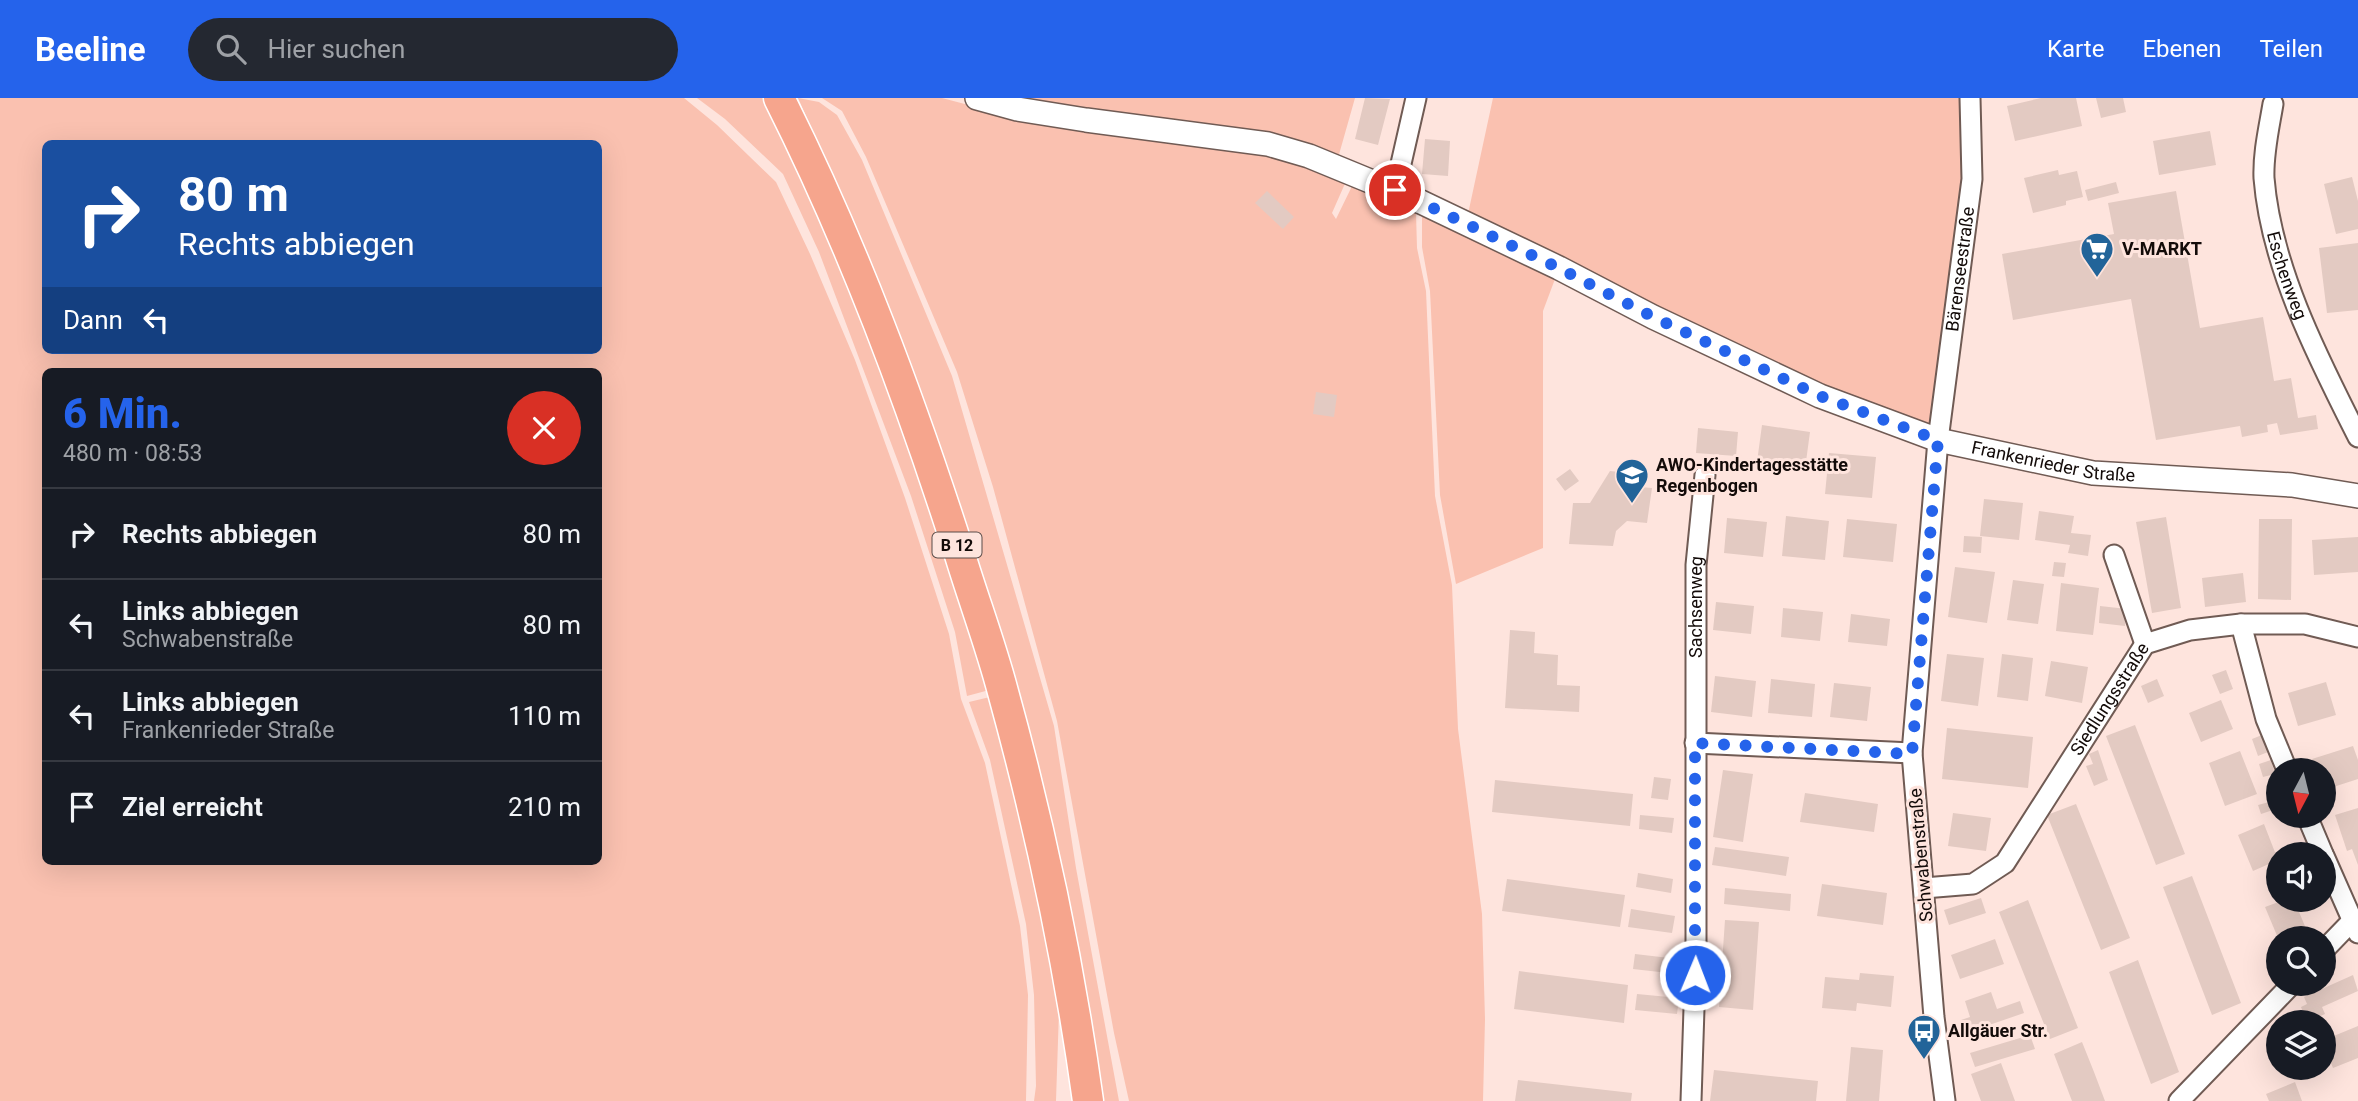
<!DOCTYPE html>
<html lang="de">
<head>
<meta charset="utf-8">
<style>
	:root { --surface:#171b24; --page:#242831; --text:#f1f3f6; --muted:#9ea1a6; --line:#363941; --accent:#2563eb }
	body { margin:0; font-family:Roboto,sans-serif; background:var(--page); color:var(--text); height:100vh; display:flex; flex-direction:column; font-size:26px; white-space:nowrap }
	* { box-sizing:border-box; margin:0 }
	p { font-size:23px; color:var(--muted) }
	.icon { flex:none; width:38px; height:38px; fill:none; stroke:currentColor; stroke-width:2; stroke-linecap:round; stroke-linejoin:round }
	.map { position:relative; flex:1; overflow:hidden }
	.side { position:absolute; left:42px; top:270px; width:560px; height:497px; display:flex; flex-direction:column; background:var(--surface); border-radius:10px; box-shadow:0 7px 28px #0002 }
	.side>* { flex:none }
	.guide { position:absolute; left:42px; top:42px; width:560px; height:214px; border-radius:10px; box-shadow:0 7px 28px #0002; background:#1a4fa0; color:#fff; overflow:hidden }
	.needle { width:46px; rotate:187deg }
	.controls { position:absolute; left:2266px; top:660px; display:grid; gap:14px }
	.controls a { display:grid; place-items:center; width:70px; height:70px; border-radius:50%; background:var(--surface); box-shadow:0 7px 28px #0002; font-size:35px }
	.pin { position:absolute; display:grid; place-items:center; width:60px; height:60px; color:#fff; margin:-30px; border:4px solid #fff; border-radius:50%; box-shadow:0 2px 7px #0007 }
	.me { position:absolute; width:77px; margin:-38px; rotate:1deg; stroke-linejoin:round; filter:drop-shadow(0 0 5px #0008) }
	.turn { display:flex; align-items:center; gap:24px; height:147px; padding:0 21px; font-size:32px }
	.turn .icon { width:91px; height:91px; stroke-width:2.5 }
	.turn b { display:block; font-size:49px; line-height:60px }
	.then { display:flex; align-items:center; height:66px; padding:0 21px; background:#0003; gap:14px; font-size:26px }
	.round { display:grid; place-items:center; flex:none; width:74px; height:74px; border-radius:37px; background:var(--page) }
	.summary { display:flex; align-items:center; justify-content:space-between; height:119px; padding:0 21px }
	h1 { font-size:42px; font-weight:800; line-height:52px; color:var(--accent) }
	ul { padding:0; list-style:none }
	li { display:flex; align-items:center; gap:21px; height:91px; padding:0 21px; border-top:2px solid var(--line) }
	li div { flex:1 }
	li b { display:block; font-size:26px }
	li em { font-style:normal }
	header { display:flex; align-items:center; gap:42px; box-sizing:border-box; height:98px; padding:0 35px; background:var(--accent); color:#fff }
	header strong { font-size:33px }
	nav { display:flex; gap:38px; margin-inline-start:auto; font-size:24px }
	.search { width:490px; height:63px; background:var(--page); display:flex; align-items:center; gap:18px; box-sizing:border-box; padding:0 24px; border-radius:38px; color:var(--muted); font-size:26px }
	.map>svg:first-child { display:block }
</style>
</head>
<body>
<header>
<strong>Beeline</strong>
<div class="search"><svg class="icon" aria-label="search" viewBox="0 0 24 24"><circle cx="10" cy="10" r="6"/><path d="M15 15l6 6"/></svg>Hier suchen</div>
<nav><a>Karte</a><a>Ebenen</a><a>Teilen</a></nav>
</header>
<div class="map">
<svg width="2358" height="1003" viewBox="0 0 2358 1003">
	<rect width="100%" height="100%" fill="#fee4dd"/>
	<path fill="#fac1b0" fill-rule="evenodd" d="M0 0H684L717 27 776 84 810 156 855 262 905 400 949 536 961 601 985 665 1020 828 1028 897 1026 1003H0ZM46 46H598V252H46ZM46 273H598V763H46Z
		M697 0H764L781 30 885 271 993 591 967 598 955 534 911 398 819 154 783 76 725 21Z
		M798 0 819 4 837 17 862 62 952 278 1054 628 1076 770 1119 1003H1097L1076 856 1030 634 973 450 861 143Z
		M822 0H942L1014 19 1266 53 1347 81 1332 115 1336 121 1354 84 1416 115 1417 150 1426 193 1435 398 1452 487 1458 631 1482 816 1485 921 1483 1003H1129L1114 935 1057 623 993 389 957 274 866 59 842 13Z
		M1003 0H1355L1338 60Z
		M1493 0H1964L1965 81 1936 334 1823 289 1468 116Z
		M1422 118 1555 181 1543 213V450L1456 486 1440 397 1430 193 1422 149Z
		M994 598 1028 733 1059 913 1056 1003H1034L1036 988 1034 897 1026 826 990 662 969 604Z"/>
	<path fill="#e3cac2" d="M1365 0 1390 1 1378 47 1355 41Z
		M2041 0H2076L2082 28 2015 43 2007 8Z
		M2096 0H2123L2126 14 2101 20Z
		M2210 33 2216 67 2159 77 2153 43Z
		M1425 41 1450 43 1448 78 1422 76Z
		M2058 72 2059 77 2077 73 2083 99 2066 103V107L2033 115 2024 80Z
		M2352 79 2358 103V131L2336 136 2324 86Z
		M2116 84 2119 95 2088 103 2085 92Z
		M1267 93 1294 119 1283 131 1255 105Z
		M2176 93 2200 230 2263 219 2274 283 2291 280 2298 320 2316 317 2318 331 2280 337 2277 325 2267 327 2268 334 2242 339 2240 328 2156 342 2131 201 2013 222 2002 156 2114 136 2108 105Z
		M2358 145V212L2327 215 2319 150Z
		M1316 294 1337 297 1334 319 1313 316Z
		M1762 327 1810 334 1805 371 1757 364Z
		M1698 330 1738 334 1736 358 1696 355Z
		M1829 355 1876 359 1872 400 1825 396Z
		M1570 371 1579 383 1565 393 1556 381Z
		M1610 373 1629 375 1628 388 1652 390 1647 425 1627 423 1616 433 1613 448 1569 446 1573 405H1590Z
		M1984 401 2023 405 2019 442 1980 438Z
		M2039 413 2074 418 2071 435 2091 437 2088 458 2068 455 2070 447 2035 442Z
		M1786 418 1829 423 1825 462 1782 458Z
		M2166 419 2181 510 2152 515 2136 424Z
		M1727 420 1767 424 1763 459 1724 455Z
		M1847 421 1897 426 1893 464 1843 459Z
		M2259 421H2292L2291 502 2258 501Z
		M1964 438 1982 439 1981 455 1963 454Z
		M2358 439V474L2314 477 2312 442Z
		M2054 464 2066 465 2064 479 2052 478Z
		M1955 469 1995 474 1987 525 1948 519Z
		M2243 475 2246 504 2205 509 2202 480Z
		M2013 482 2044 486 2038 526 2007 522Z
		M2061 485 2099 490 2093 537 2056 533Z
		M1716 504 1754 508 1751 536 1713 532Z
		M2100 508 2127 511 2125 528 2099 525Z
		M1783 510 1823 514 1820 543 1781 539Z
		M1851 516 1890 521 1887 548 1848 544Z
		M1510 532 1535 534 1534 555 1558 557 1557 587 1580 588 1579 614 1505 610Z
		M1947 556 1984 560 1978 608 1941 603Z
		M2002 556 2033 560 2028 603 1997 599Z
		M2051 563 2088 569 2082 605 2045 598Z
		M2226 572 2233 591 2220 596 2212 577Z
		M1715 578 1756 583 1752 619 1711 614Z
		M1771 581 1815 586 1812 619 1768 615Z
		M2157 581 2164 598 2148 605 2141 588Z
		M2326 584 2336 617 2298 628 2288 595Z
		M1834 585 1871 589 1867 623 1830 619Z
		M2221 602 2233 631 2201 644 2189 615Z
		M2135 627 2185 756 2156 767 2106 638Z
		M1947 630 2033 639 2028 690 1942 681Z
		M2262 637 2268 654 2258 658 2252 641Z
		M2353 648 2358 662V681L2324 692V672H2316L2312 661Z
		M2098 652 2108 682 2094 688 2086 668 2093 666 2089 656Z
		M2240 653 2257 696 2225 708 2209 665Z
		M2271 662 2275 676 2263 679 2259 666Z
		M1723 672 1753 676 1743 744 1713 739Z
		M1654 679 1671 681 1668 702 1651 700Z
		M1495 682 1633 696 1630 728 1492 714Z
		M1805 695 1878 706 1874 734 1800 724Z
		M2273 703 2276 711 2261 716 2258 707Z
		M2076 706 2130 840 2101 852 2047 717Z
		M2358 710V767L2352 751 2347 753 2335 717Z
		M1953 715 1991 720 1986 753 1948 748Z
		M1640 717 1674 720 1672 735 1639 731Z
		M2264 726 2278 762 2253 773 2238 737Z
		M1715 749 1789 759 1786 778 1712 767Z
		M1638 775 1673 781 1671 795 1636 789Z
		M2192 778 2241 905 2212 917 2163 789Z
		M1507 781 1625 797 1620 829 1502 813Z
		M1822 786 1887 795 1883 827 1817 818Z
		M1725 790 1791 796 1790 813 1724 806Z
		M1981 800 1986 815 1949 827 1944 812Z
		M2028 802 2078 930 2050 941 1999 814Z
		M2284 802H2294L2307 833 2290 840H2278L2265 809Z
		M1631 811 1675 818 1672 835 1628 829Z
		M1725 822 1759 824 1753 912 1719 909Z
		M1995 841 2004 866 1960 881 1951 857Z
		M1635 856 1678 861 1677 876 1633 871Z
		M2138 862 2179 974 2151 986 2109 874Z
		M1519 873 1628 887 1624 925 1514 911Z
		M1860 875 1894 878 1891 909 1857 905 1856 913 1822 910 1825 879 1859 882Z
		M2353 877 2358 893 2322 909 2325 916 2307 924 2301 909 2307 906 2304 899Z
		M1991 894 1997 911 2020 903 2024 915 1966 935 1961 922 1970 919 1965 903Z
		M1637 896 1679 900 1677 916 1635 912Z
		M2358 928V960L2333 970 2324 948V942Z
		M2030 937 2035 951 1975 969 1970 955Z
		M2082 944 2094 974 2105 1003H2072L2054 956Z
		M1851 949 1883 952 1879 1003H1846Z
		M2001 965 2015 1003H1981L1971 976Z
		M1714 972 1818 983 1816 1003H1710Z
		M1518 982 1632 995 1631 1003H1515Z
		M2295 984 2302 1003H2269L2266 996Z"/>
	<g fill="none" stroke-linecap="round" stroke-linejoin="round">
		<defs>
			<g id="minor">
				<path id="s1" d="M2273 6C2269 30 2263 55 2264 80 2271 169 2318 260 2358 339"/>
				<path d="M1395 92 1416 0"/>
				<path d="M2114 457 2145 546"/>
				<path d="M2241 526 2266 621 2287 672"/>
				<path d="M1695 645 1912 655"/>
				<path d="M2307 718 2323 756"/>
				<path d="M2324 758 2358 835"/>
				<path id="s2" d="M1924 790 1973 786 2005 765 2145 546 2190 532 2241 526H2305L2358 539"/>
				<path d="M2324 852 2352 823"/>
				<path id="s3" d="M1691 1003 1696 849V467L1705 377"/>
				<path id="s4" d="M1945 1003 1934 919 1912 655 1938 342 1972 81 1970 0"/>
				<path d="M2179 1003 2292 886"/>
			</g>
			<g id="tertiary">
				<path id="s5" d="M977 0 1017 11 1086 22 1268 46 1309 58 1421 104 1559 170 1653 219 1820 298 1938 342 2093 375 2292 387 2358 398"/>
			</g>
			<path id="primary" d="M779 0C853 147 910 301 960 457 974 503 991 548 1003 594 1040 728 1069 865 1088 1003"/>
		</defs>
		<use href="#minor" stroke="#705b54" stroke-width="23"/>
		<use href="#tertiary" stroke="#705b54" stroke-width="26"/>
		<use href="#primary" stroke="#fff" stroke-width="33"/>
		<use href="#minor" stroke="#fff" stroke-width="19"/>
		<use href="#tertiary" stroke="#fff" stroke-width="23"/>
		<use href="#primary" stroke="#f6a58d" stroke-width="30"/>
	</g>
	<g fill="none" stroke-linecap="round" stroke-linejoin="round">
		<path stroke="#2563eb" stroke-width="12" stroke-dasharray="0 21.6" d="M1395 92 1559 170 1653 219 1820 298 1938 342 1912 656 1695 645V877"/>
	</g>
	<defs>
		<symbol id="supermarket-pin" viewBox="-11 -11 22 30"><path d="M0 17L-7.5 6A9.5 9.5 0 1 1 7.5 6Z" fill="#226499" stroke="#fee4dd"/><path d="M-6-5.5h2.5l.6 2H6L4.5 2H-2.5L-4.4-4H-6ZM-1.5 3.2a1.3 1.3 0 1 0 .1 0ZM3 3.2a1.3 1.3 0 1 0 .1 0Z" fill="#fff"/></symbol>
		<symbol id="school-pin" viewBox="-11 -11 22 30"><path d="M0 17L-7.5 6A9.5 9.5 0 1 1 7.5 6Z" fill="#226499" stroke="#fee4dd"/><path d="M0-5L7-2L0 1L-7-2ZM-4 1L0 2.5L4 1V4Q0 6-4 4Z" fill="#fff"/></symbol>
		<symbol id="bus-pin" viewBox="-11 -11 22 30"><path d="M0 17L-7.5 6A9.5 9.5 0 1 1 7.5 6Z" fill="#226499" stroke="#fee4dd"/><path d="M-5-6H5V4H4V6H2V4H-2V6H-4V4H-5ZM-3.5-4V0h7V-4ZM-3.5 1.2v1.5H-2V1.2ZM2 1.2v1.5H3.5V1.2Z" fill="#fff"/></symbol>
	</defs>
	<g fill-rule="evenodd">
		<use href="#supermarket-pin" x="2078" y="132" width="38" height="52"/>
		<use href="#school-pin" x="1613" y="358" width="38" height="52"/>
		<use href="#bus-pin" x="1905" y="914" width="38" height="52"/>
	</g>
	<g text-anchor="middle" stroke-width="6" stroke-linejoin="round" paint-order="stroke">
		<rect fill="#fee4dd" stroke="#5a4c49" stroke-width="2" x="932.5" y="434.5" width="49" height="25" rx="5"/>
		<g font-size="16" font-weight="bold" fill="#130b09">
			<text x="957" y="453">B 12</text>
		</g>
		<g font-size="18" font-weight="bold" fill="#130b09" stroke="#fee4dd" text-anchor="start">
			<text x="2122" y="157">V-MARKT</text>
			<text x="1656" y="373">AWO-Kindertagesstätte<tspan x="1656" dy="21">Regenbogen</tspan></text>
			<text x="1948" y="939">Allgäuer Str.</text>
		</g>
		<g font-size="18" fill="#130b09" stroke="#fee4dd">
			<text dy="6" stroke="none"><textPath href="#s4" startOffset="836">Bärenseestraße</textPath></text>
			<text dy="6" stroke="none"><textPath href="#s1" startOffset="175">Eschenweg</textPath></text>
			<text dy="6" stroke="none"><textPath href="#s5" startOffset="1146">Frankenrieder Straße</textPath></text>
			<text dy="6" stroke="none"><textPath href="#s3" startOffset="494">Sachsenweg</textPath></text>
			<text dy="6" stroke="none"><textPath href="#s2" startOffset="282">Siedlungsstraße</textPath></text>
			<text transform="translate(1921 757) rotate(-95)" y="6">Schwabenstraße</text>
		</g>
	</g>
</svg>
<div class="controls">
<a><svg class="needle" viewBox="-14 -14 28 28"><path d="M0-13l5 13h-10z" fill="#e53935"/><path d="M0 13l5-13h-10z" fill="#9ea1a6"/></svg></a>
<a><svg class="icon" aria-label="sound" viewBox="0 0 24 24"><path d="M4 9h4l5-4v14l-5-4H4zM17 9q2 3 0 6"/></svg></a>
<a><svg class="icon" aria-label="search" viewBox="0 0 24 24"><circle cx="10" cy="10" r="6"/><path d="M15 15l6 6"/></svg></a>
<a><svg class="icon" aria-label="layers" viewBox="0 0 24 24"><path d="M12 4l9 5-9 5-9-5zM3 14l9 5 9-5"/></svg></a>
</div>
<div class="pin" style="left:1395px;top:92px;background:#d93025"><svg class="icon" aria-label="arrive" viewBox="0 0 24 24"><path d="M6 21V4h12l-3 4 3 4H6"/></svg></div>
<svg class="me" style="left:1695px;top:877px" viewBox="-20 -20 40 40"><circle r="17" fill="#2563eb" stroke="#fff" stroke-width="3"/><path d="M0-11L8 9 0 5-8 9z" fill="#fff"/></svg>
<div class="guide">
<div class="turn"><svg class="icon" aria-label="right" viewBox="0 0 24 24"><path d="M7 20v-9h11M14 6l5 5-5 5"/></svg><div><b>80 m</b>Rechts abbiegen</div></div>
<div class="then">Dann<svg class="icon" aria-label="left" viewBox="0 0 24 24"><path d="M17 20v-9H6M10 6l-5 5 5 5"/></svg></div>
</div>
<section class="side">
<div class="summary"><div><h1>6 Min.</h1><p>480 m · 08:53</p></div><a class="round" style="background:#d93025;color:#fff"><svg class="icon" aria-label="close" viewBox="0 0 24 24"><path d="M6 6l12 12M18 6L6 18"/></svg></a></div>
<ul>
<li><svg class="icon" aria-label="right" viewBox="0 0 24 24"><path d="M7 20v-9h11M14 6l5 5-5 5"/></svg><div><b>Rechts abbiegen</b></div><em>80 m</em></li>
<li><svg class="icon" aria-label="left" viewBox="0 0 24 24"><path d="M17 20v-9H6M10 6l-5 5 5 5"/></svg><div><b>Links abbiegen</b><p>Schwabenstraße</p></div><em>80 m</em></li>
<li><svg class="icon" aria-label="left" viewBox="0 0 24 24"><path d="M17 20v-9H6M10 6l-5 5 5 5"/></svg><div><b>Links abbiegen</b><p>Frankenrieder Straße</p></div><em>110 m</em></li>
<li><svg class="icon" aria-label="arrive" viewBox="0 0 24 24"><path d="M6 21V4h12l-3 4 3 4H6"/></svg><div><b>Ziel erreicht</b></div><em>210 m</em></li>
</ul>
</section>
</div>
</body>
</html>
